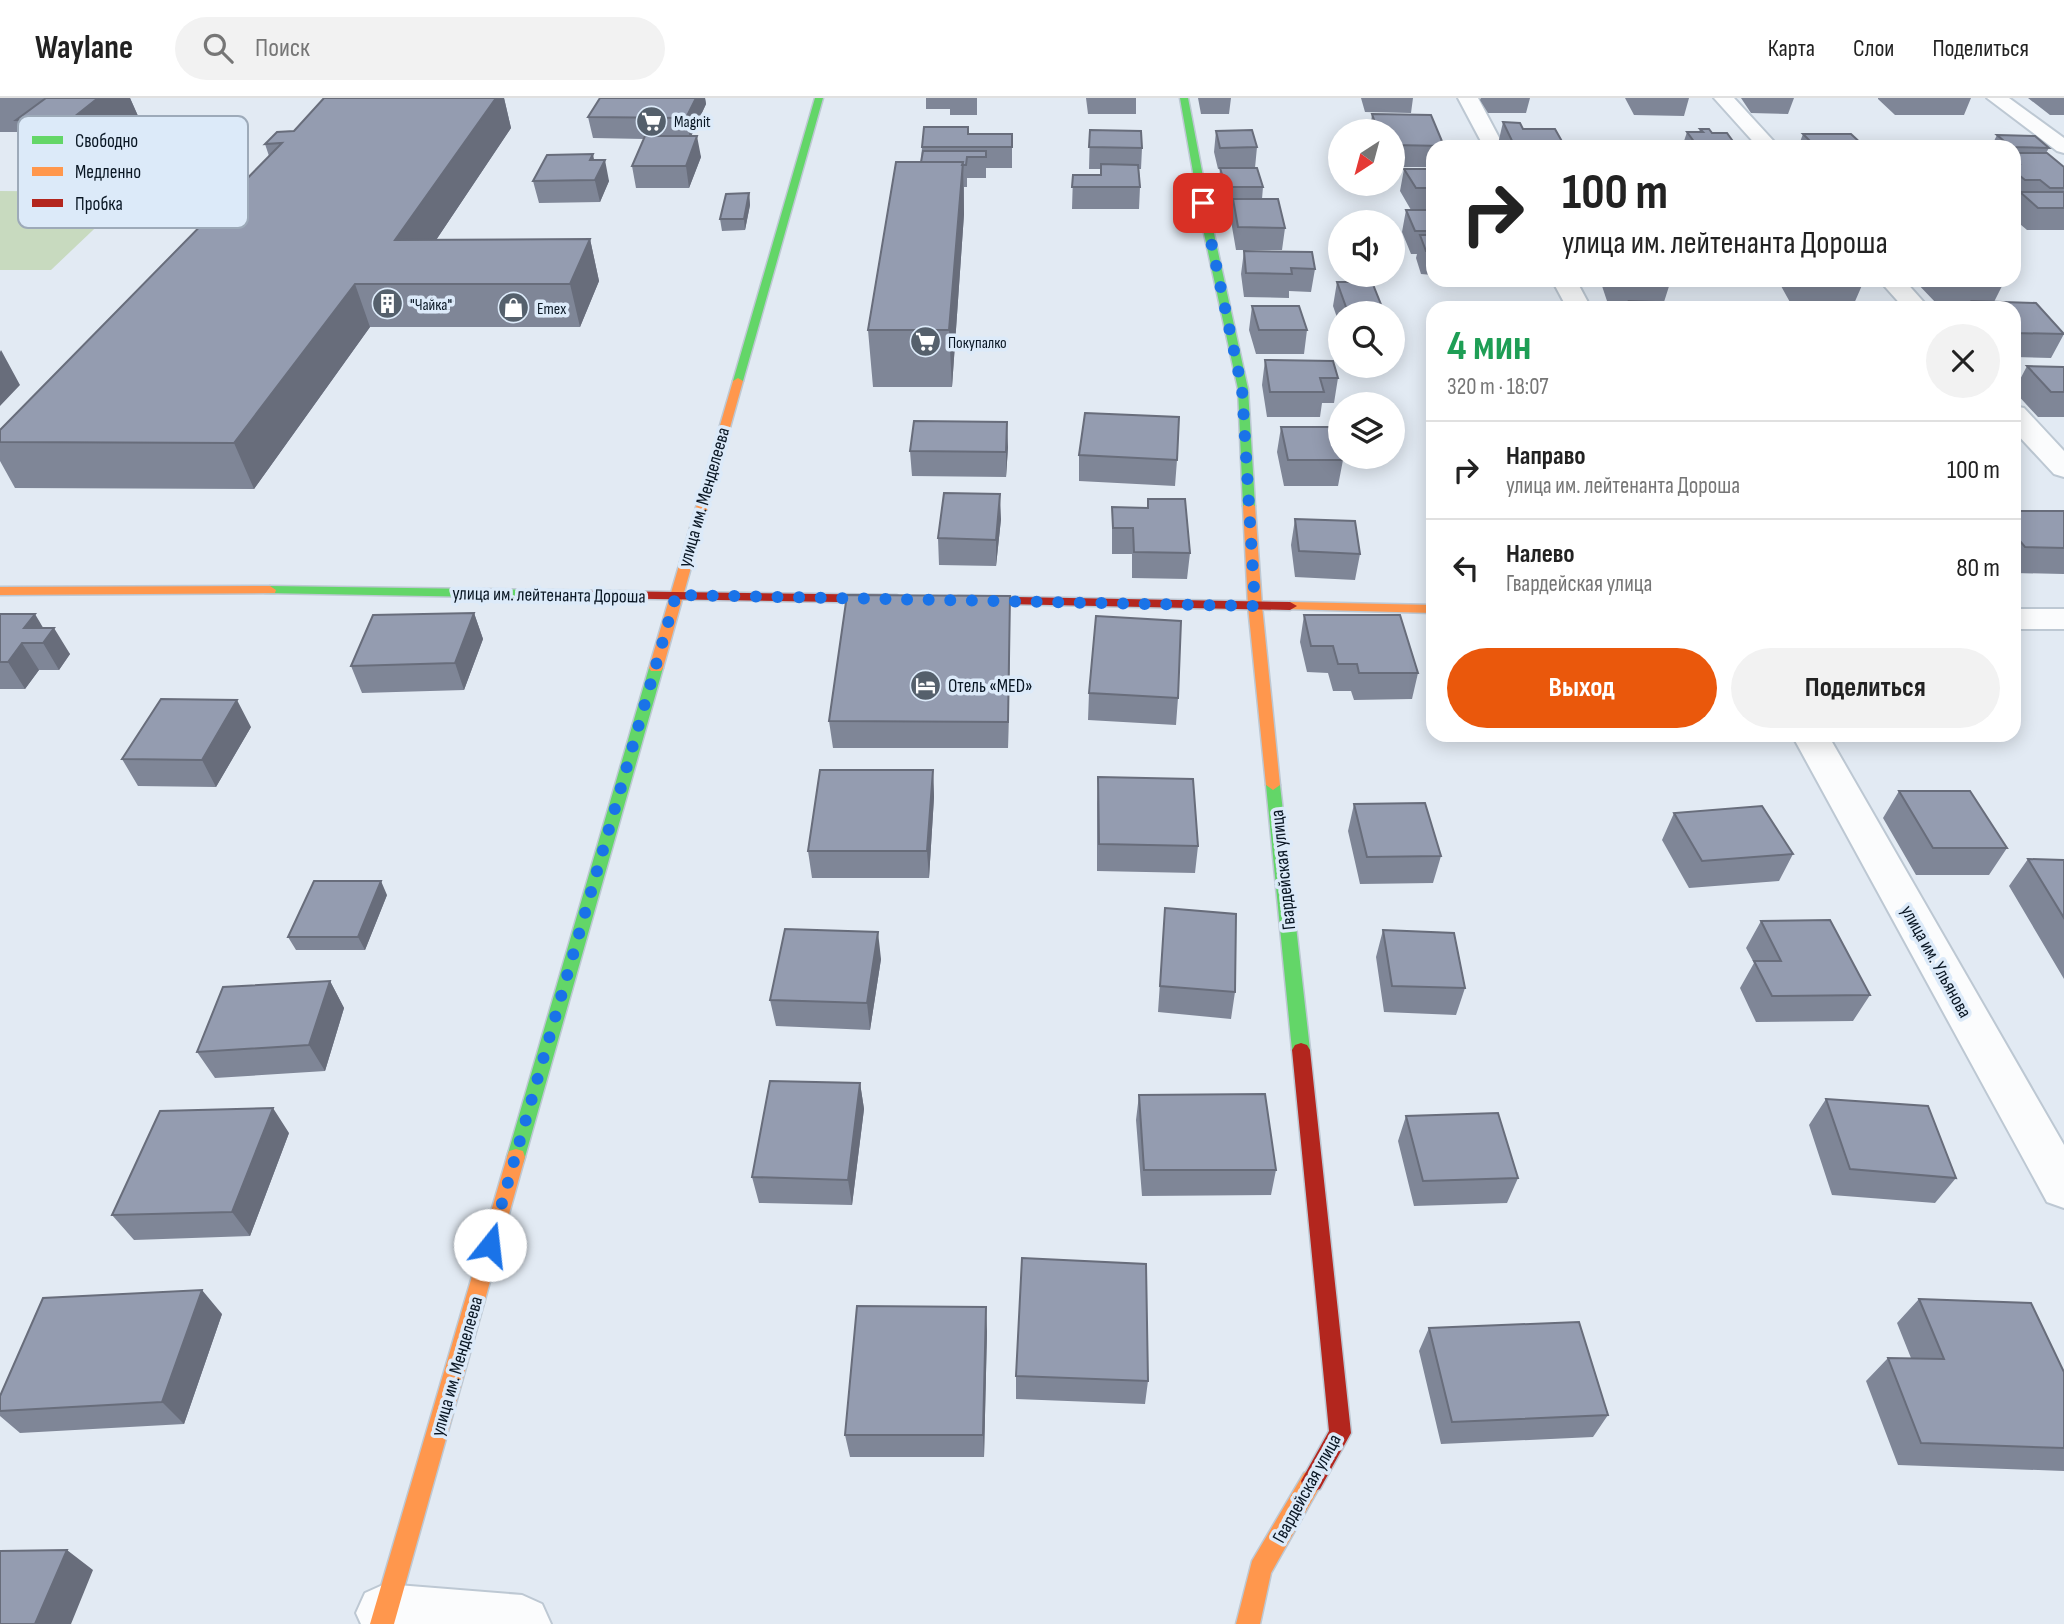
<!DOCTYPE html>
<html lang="ru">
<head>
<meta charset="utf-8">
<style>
	:root { --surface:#fff; --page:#f2f2f2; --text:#222; --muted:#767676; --line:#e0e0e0; --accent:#ea580c }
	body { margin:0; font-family:"Sofia Sans Condensed",sans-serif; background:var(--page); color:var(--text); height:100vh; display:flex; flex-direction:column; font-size:26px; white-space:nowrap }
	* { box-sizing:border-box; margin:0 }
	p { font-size:23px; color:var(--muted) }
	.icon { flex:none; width:38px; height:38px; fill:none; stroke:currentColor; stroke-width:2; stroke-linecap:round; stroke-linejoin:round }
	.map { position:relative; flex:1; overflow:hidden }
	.sheet { position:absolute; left:1426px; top:203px; width:595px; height:441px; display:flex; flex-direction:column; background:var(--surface); border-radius:21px; box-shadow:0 4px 18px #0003 }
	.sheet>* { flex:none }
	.hud { position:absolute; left:1426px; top:42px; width:595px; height:147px; border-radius:21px; box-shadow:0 4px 18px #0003; background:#fff; color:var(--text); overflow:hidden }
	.needle { width:46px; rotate:216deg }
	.buttons { position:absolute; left:1328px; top:21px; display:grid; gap:14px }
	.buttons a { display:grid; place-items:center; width:77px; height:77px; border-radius:50%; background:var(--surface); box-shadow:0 4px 18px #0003; font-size:35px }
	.pin { position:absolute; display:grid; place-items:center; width:60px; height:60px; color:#fff; margin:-30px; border-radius:14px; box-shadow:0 4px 10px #0006 }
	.me { position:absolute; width:77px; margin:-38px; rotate:16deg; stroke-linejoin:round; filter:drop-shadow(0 0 5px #0008) }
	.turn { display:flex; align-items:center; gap:24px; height:147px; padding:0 21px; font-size:32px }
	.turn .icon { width:91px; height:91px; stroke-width:2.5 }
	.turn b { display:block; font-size:49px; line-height:60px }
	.round { display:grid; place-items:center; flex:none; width:74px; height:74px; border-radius:37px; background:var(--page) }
	.summary { display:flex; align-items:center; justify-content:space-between; height:119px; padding:0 21px }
	h1 { font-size:42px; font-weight:700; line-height:52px; color:#1e9e55 }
	.cta { display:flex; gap:14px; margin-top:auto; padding:14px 21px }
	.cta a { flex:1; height:80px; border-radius:42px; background:var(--accent); color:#fff; font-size:28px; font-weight:700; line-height:80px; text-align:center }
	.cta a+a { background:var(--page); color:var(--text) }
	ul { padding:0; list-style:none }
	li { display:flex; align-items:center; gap:21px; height:98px; padding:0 21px; border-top:2px solid var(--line) }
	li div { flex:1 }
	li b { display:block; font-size:26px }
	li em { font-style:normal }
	header { display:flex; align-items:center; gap:42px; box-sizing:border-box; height:98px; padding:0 35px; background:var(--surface); border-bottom:2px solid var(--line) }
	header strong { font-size:33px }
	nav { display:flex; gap:38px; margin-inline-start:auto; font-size:24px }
	.search { width:490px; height:63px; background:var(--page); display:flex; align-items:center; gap:18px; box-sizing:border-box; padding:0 24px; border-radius:38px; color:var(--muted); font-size:26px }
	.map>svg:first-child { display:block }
</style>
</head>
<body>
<header>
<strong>Waylane</strong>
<div class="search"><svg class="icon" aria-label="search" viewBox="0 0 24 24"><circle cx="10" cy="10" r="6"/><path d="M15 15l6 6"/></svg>Поиск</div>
<nav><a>Карта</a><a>Слои</a><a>Поделиться</a></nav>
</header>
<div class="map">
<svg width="2064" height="1526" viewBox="0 0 2064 1526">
	<rect width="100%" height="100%" fill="#e2eaf3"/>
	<path fill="#c8dabf" d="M0 93 133 94 51 172H0Z"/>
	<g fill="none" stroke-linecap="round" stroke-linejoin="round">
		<defs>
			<path id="street" d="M1458 0H1478L1504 49H1484Z
				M1714 0H1734L1779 49H1758Z
				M1987 0H2009L2064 40V55L2057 53Z
				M1552 182H1576L1591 210H1567Z
				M1879 182H1904L1929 210H1904Z
				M2014 308 2024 310 2064 353V379L2054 376 2014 333Z
				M2014 511H2064V531H2014Z
				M1792 637H1828L2064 1047V1110L2047 1104Z
				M385 1486 522 1497 542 1506 551 1526H361L356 1515 365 1495Z"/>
			<path id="fast" d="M815 0H823L743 283 734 285 733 283Z
				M1180 0H1188L1213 131 1248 291 1255 408 1249 412 1243 408 1238 291 1203 131Z
				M270 488 536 492 542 496 536 500 265 495 264 492Z
				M656 566 663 570 525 1059 523 1065 516 1067 509 1065 507 1059 649 570Z
				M1273 682 1280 687 1310 952 1307 957 1301 959 1295 957 1292 952 1266 687Z"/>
			<path id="slow" d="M738 280 743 283 663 570 661 573H651L649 570 733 283Z
				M1249 404 1255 408 1262 508 1280 687 1273 692 1266 687 1248 508 1243 408Z
				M270 488 276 492 275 495 0 497V489Z
				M1290 504 1433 507V515L1285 511 1283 508Z
				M516 1051 523 1053 525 1059 394 1526H370L507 1059 509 1053Z
				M1312 1372 1320 1375 1323 1383 1271 1475 1260 1526H1236L1252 1463 1304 1375Z"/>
			<path id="jam" d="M536 492 897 497 904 501 897 505 531 499 530 496Z
				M958 498 1290 504 1297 508 1290 512 953 505 951 502Z
				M1301 945 1307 947 1310 952 1351 1335 1320 1391 1312 1394 1304 1391 1301 1383 1329 1333 1292 952 1295 947Z"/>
		</defs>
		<use href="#street" stroke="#bdc8d3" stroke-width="4"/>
		<use href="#fast" stroke="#bdc8d3" stroke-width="3"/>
		<use href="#slow" stroke="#bdc8d3" stroke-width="3"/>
		<use href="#jam" stroke="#bdc8d3" stroke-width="3"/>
		<use href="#street" fill="#fbfcfd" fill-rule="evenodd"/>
		<use href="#fast" fill="#63d668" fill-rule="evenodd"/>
		<use href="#slow" fill="#ff974d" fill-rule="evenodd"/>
		<use href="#jam" fill="#b3261e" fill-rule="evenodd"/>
	</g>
	<path fill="#7f8697" d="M0 0H130L138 18 86 61H34L21 34H0Z
		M324 0H504L511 30 436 142 590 141 599 183 580 229H370L254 391 15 390 0 363V332L269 58 265 46 294 33Z
		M600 0H705L706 6 691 38 701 59 689 90H636L632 68 644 41 593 40 588 19Z
		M926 0H977V17H950V11H926Z
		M1086 0H1136V16H1088Z
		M1198 0H1231L1229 16H1201Z
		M1361 0H1413L1411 15 1365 14Z
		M1481 0H1530L1526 15H1488L1480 2Z
		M1625 0H1689L1684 18 1634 17Z
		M1741 0H1794L1788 16 1751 15Z
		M1878 0H1971L1964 17H1895L1878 1Z
		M2028 0H2064V17H2050Z
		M1372 16 1444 48 1443 49H1433V69H1393V33H1370Z
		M1503 24 1523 31 1564 47 1563 49H1500L1498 46Z
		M1700 31 1712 35 1737 49H1682L1687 34H1699Z
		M1090 32 1142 50 1141 71H1139L1140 89 1139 111H1072L1073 77H1100L1101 71H1089Z
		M1216 33 1257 49 1255 70 1263 89 1262 101 1285 130 1282 152H1236L1231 123 1232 111 1224 112 1218 92 1220 71H1218L1214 54Z
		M968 36H1012V70H986V80H967V89H964V116L952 289H873L868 232 921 64 922 49Z
		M1803 36 1865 49H1798Z
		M1997 37 2049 50 2046 55 2064 69V132H2027L2014 121V49H1991Z
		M594 62 609 83 600 104 539 105 533 83Z
		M1404 71H1433V177L1421 176 1416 160 1417 156H1411L1402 134 1406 112H1411L1400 93Z
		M749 95 750 107 745 132 722 133 720 121Z
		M1244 153 1315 171 1311 194 1289 193V200L1244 199 1241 176Z
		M1600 182H1671L1664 204 1684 210H1627L1629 204 1607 203Z
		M1784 182H1861L1863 185 1853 208 1791 206 1781 188Z
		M1914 182H2005L1994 204 2036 205 2064 236 2051 260 2014 259V210H1968L1971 205H1936Z
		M1337 184 1382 209 1381 215H1340V228L1333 208Z
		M1252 208 1307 232 1304 256H1256L1249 232Z
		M1265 262 1338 280 1334 305H1322L1320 319H1267L1262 287Z
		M2027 268 2064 269V319H2038L2014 293Z
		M1281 329 1343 362 1338 388H1284L1277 354Z
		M1008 349 1006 379 912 378 910 353Z
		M1079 357 1177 362 1175 388 1079 383Z
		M1148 401 1190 455 1187 481 1132 480V456H1112V409H1147Z
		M2014 413H2064V476L2014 475Z
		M1001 421 996 468 939 467 938 440Z
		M1295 421 1360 456 1355 482 1295 479 1291 447Z
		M474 515 483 541 464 592 362 595 351 568Z
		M0 516 43 530 70 556 59 572H39L25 591H0Z
		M1304 517 1418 575 1412 601 1354 602 1351 593H1333L1328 575 1307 574 1300 544Z
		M1010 524 1008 650H833L829 623Z
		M1089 595 1178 600 1176 627 1088 622Z
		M251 629 216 689 138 688 122 661Z
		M933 672 934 699 929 780H812L808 753Z
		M1098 679 1198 748 1195 775 1097 773V706Z
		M1899 693 2007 750 1989 777H1916L1883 720Z
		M1354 706 1441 758 1433 785 1360 786 1348 733Z
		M1674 715 1793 756 1779 783 1689 790 1662 742Z
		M2028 761 2064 762V881L2009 788Z
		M387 797 365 852H296L288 839Z
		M1165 810 1235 894 1231 921 1158 914Z
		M1761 823 1870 897 1853 923 1756 924 1740 890 1754 865 1746 850Z
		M1383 832 1465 890 1456 917 1384 914 1376 859Z
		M881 861 870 932 776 928 770 902Z
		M330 883 344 910 325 973 215 980 197 954Z
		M860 985 864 1011 852 1107 759 1105 752 1079Z
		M1139 997 1276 1072 1271 1097 1142 1098 1136 1022Z
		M1826 1001 1956 1080 1935 1105 1832 1097 1809 1027Z
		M1406 1018 1518 1080 1507 1105 1414 1108 1398 1043Z
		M289 1035 250 1138 134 1142 112 1117Z
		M1919 1201 2064 1274V1373L1898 1367 1866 1283 1888 1260H1911L1897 1225Z
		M222 1216 184 1326 20 1335 0 1318V1298Z
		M1429 1230 1608 1317 1593 1339 1441 1346 1419 1253Z
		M987 1233 984 1359H850L845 1337Z
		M1016 1278 1148 1283 1145 1306 1016 1301Z"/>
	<path fill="#686d7b" d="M98 0H130L138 18 86 61 69 23Z
		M496 0H504L511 30 408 184 395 142Z
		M696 0H705L706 6 690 41 686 20Z
		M697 38 701 59 689 90 686 68Z
		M593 56 597 77 605 62 609 83 600 104 590 62Z
		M963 64 964 116 952 289 949 232Z
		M749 95 750 107 745 132 744 121Z
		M590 141 599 183 580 229 570 186Z
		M355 186 370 229 254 391 234 345Z
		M1 252 20 287 0 308V254Z
		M1007 324 1008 349 1006 379V354Z
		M1000 396 1001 421 996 468V442Z
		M1010 498V524L1008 650V624Z
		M474 515 483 541 464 592 455 565Z
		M35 516 48 538 54 530 70 556 59 572 43 545 24 530Z
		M22 545 39 572 25 591 8 564Z
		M237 602 251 629 216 689 202 662Z
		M933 672 934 699 929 780 927 753Z
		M381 783 387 797 365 852 358 839Z
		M878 834 881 861 870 932 867 905Z
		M330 883 344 910 325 973 309 947Z
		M860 985 864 1011 852 1107 848 1082Z
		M273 1010 289 1035 250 1138 232 1114Z
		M202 1192 222 1216 184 1326 162 1304Z
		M986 1209 987 1233 984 1359 983 1337Z
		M67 1452 93 1472 71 1526H35Z"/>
	<path fill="#949cb0" stroke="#686d7b" stroke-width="2" d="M46 0H98L69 23 16 22Z
		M324 0H496L395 142 590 141 570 186H355L234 345 0 344V332L282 45 265 46 277 34 294 33Z
		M600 0H696L686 20 588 19Z
		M1372 16 1431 17 1444 48 1393 47V33H1378Z
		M1503 24 1520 25 1523 31H1555L1564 47H1514Z
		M924 29H968V36H1012V49H922Z
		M1700 31H1709L1712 35H1727L1737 49H1698L1687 34H1703Z
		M1090 32 1141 33 1142 50 1089 49Z
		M1252 32 1257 49 1220 50 1216 33Z
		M1803 36H1851L1865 49H1816Z
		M1997 37 2035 38 2049 50 2011 49Z
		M645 38H697L686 68H632Z
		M923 53H986V59H967L966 67H962L963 64H921Z
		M2014 55H2047L2064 69V90H2050L2040 82H2025L2014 73V66H2019L2014 62Z
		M593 56 590 62H605L595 82 533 83 547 57Z
		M896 64H963L949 232H868Z
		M1101 66 1138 67 1140 89H1072L1073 77H1101Z
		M1220 70H1257L1263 89H1226Z
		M1404 71H1433V90H1416Z
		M2020 94H2064V110H2038Z
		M749 95 744 121H720L726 96Z
		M1233 101H1278L1285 130 1238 129Z
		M1406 112H1433V133H1415Z
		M1420 137H1433V153H1426Z
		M1244 153 1312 154 1315 171 1291 170 1292 176 1246 175Z
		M1800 182H1861L1863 185Z
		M1337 184H1372L1382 209H1346Z
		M1629 203 1681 205 1684 210H1632Z
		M1972 203 2036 205 2064 236 2014 235V210H1977Z
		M1469 207 1519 208V210H1470Z
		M1252 208H1299L1307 232H1259Z
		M1265 262 1333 263 1338 280H1320L1324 294H1270Z
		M2027 268 2064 269V294H2051Z
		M1085 315 1179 319 1177 362 1079 357Z
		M914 323 1007 324 1006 354 910 353Z
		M1281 329H1334L1340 355V359H1342L1343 362H1288Z
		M944 395 1000 396 996 442 938 440Z
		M1148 401H1185L1190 455 1134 454 1133 430H1113L1112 409 1148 410Z
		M2014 413H2064V450L2025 449 2014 436Z
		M1295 421 1355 423 1360 456 1299 453Z
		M847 497 1010 498 1008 624 829 623Z
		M474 515 455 565 351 568 373 517Z
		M0 516H35L24 530H54L43 545H22L8 564H0Z
		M1304 517H1400L1418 575H1359L1357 566H1338L1333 548H1311Z
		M1096 518 1181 523 1178 600 1089 595Z
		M161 601 237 602 202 662 122 661Z
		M820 672H933L927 753H808Z
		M1098 679 1193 681 1198 748 1099 746Z
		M1899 693H1970L2007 750H1933Z
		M1425 705 1441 758 1367 759 1354 706Z
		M1762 708 1793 756 1702 763 1674 715Z
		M2028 761 2064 762V820Z
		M314 783H381L358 839H288Z
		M1165 810 1236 816 1235 894 1160 888Z
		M1830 822 1870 897 1772 898 1754 863H1781L1761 823Z
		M785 831 878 834 867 905 770 902Z
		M1383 832 1454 835 1465 890 1392 888Z
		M330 883 309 947 197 954 223 889Z
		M770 983 860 985 848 1082 752 1079Z
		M1265 996 1276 1072H1144L1139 997Z
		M1826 1001 1928 1008 1956 1080 1850 1071Z
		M273 1010 232 1114 112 1117 160 1013Z
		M1498 1015 1518 1080 1423 1083 1406 1018Z
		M1022 1160 1146 1166 1148 1283 1016 1278Z
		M202 1192 162 1304 0 1313V1298L43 1200Z
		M1919 1201 2031 1205 2064 1274V1350L1921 1345 1888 1260 1944 1261Z
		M857 1208 986 1209 983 1337H845Z
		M1579 1224 1608 1317 1452 1324 1429 1230Z
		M67 1452 35 1526H0V1453Z"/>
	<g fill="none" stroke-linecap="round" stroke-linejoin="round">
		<path stroke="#1a73e8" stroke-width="12" stroke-dasharray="0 21.6" d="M490 1147 676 497 1255 508 1242 291 1203 105"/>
	</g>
	<defs>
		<symbol id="supermarket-disc" viewBox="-11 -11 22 22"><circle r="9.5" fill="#55606c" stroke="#dceaf9"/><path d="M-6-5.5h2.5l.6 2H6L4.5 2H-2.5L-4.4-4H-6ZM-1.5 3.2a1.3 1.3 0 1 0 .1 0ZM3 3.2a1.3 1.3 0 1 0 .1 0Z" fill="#fff"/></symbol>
		<symbol id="building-disc" viewBox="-11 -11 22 22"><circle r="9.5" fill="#55606c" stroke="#dceaf9"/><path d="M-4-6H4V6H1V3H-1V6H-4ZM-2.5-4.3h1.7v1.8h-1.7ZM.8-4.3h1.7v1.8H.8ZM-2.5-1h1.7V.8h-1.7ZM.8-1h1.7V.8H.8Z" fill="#fff"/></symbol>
		<symbol id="shop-disc" viewBox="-11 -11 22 22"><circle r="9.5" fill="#55606c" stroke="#dceaf9"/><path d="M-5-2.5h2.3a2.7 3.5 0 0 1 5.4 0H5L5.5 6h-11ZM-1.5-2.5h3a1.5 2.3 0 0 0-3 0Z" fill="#fff"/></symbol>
		<symbol id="hotel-disc" viewBox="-11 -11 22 22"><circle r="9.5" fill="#55606c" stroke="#dceaf9"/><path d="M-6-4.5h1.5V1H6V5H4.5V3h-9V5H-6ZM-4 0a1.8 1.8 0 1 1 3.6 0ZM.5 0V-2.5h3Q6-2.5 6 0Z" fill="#fff"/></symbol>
	</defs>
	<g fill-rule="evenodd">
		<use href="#supermarket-disc" x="634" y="6" width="35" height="35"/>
		<use href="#building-disc" x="370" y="188" width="35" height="35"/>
		<use href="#shop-disc" x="496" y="192" width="35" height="35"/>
		<use href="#supermarket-disc" x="908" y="226" width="35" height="35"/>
		<use href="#hotel-disc" x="908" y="570" width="35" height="35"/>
	</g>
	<g text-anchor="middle" stroke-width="7" stroke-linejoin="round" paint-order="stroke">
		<g font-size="16" fill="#091623" stroke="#dceaf9" text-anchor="start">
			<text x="674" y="29">Magnit</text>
			<text x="410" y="212">"Чайка"</text>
			<text x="537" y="216">Emex</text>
			<text x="948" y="250">Покупалко</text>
		</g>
		<g font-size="19" fill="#091623" stroke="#dceaf9">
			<text transform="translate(703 399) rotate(-74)" y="7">улица им. Менделеева</text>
			<text transform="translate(549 496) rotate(1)" y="7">улица им. лейтенанта Дороша</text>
			<text transform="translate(1282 772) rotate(-96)" y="7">Гвардейская улица</text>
			<text transform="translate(1937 863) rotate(61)" y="7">улица им. Ульянова</text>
			<text transform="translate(456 1268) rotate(-74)" y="7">улица им. Менделеева</text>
			<text transform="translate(1306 1390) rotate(-61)" y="7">Гвардейская улица</text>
		</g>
		<g font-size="19" fill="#091623" stroke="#dceaf9" text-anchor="start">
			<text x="948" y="594">Отель «MED»</text>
		</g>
	</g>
	<rect x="18" y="18" width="230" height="112" rx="10" fill="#dceaf9" stroke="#9daab9" stroke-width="2"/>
	<rect x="32" y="38" width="31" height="8" fill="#63d668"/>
	<rect x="32" y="69" width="31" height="9" fill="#ff974d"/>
	<rect x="32" y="101" width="31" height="8" fill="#b3261e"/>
	<g font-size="19" fill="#091623">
		<text x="75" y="49">Свободно</text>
		<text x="75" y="80">Медленно</text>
		<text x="75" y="112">Пробка</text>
	</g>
</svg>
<div class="buttons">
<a><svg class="needle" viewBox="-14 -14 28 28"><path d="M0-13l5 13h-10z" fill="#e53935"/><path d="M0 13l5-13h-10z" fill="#767676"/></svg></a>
<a><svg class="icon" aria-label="sound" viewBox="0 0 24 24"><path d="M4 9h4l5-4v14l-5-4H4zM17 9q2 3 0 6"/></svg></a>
<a><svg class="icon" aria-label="search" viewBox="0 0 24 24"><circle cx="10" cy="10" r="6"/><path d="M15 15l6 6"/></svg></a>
<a><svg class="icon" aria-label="layers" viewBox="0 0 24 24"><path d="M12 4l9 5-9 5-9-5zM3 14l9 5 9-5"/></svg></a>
</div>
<div class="pin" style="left:1203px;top:105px;background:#d93025"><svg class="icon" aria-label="arrive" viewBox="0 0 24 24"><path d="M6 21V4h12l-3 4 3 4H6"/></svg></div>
<svg class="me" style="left:490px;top:1147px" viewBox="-20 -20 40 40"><circle r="19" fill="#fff"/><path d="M0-13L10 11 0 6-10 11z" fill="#1a73e8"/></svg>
<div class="hud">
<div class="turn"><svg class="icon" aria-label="right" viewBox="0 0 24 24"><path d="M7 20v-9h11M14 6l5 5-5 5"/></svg><div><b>100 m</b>улица им. лейтенанта Дороша</div></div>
</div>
<section class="sheet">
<div class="summary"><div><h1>4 мин</h1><p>320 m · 18:07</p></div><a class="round"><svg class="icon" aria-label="close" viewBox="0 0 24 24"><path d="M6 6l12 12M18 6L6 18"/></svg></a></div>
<ul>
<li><svg class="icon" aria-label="right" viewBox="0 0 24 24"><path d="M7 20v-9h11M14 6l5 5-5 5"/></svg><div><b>Направо</b><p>улица им. лейтенанта Дороша</p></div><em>100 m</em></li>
<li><svg class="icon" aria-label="left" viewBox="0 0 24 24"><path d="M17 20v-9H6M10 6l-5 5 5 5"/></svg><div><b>Налево</b><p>Гвардейская улица</p></div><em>80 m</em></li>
</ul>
<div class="cta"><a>Выход</a><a>Поделиться</a></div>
</section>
</div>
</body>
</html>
